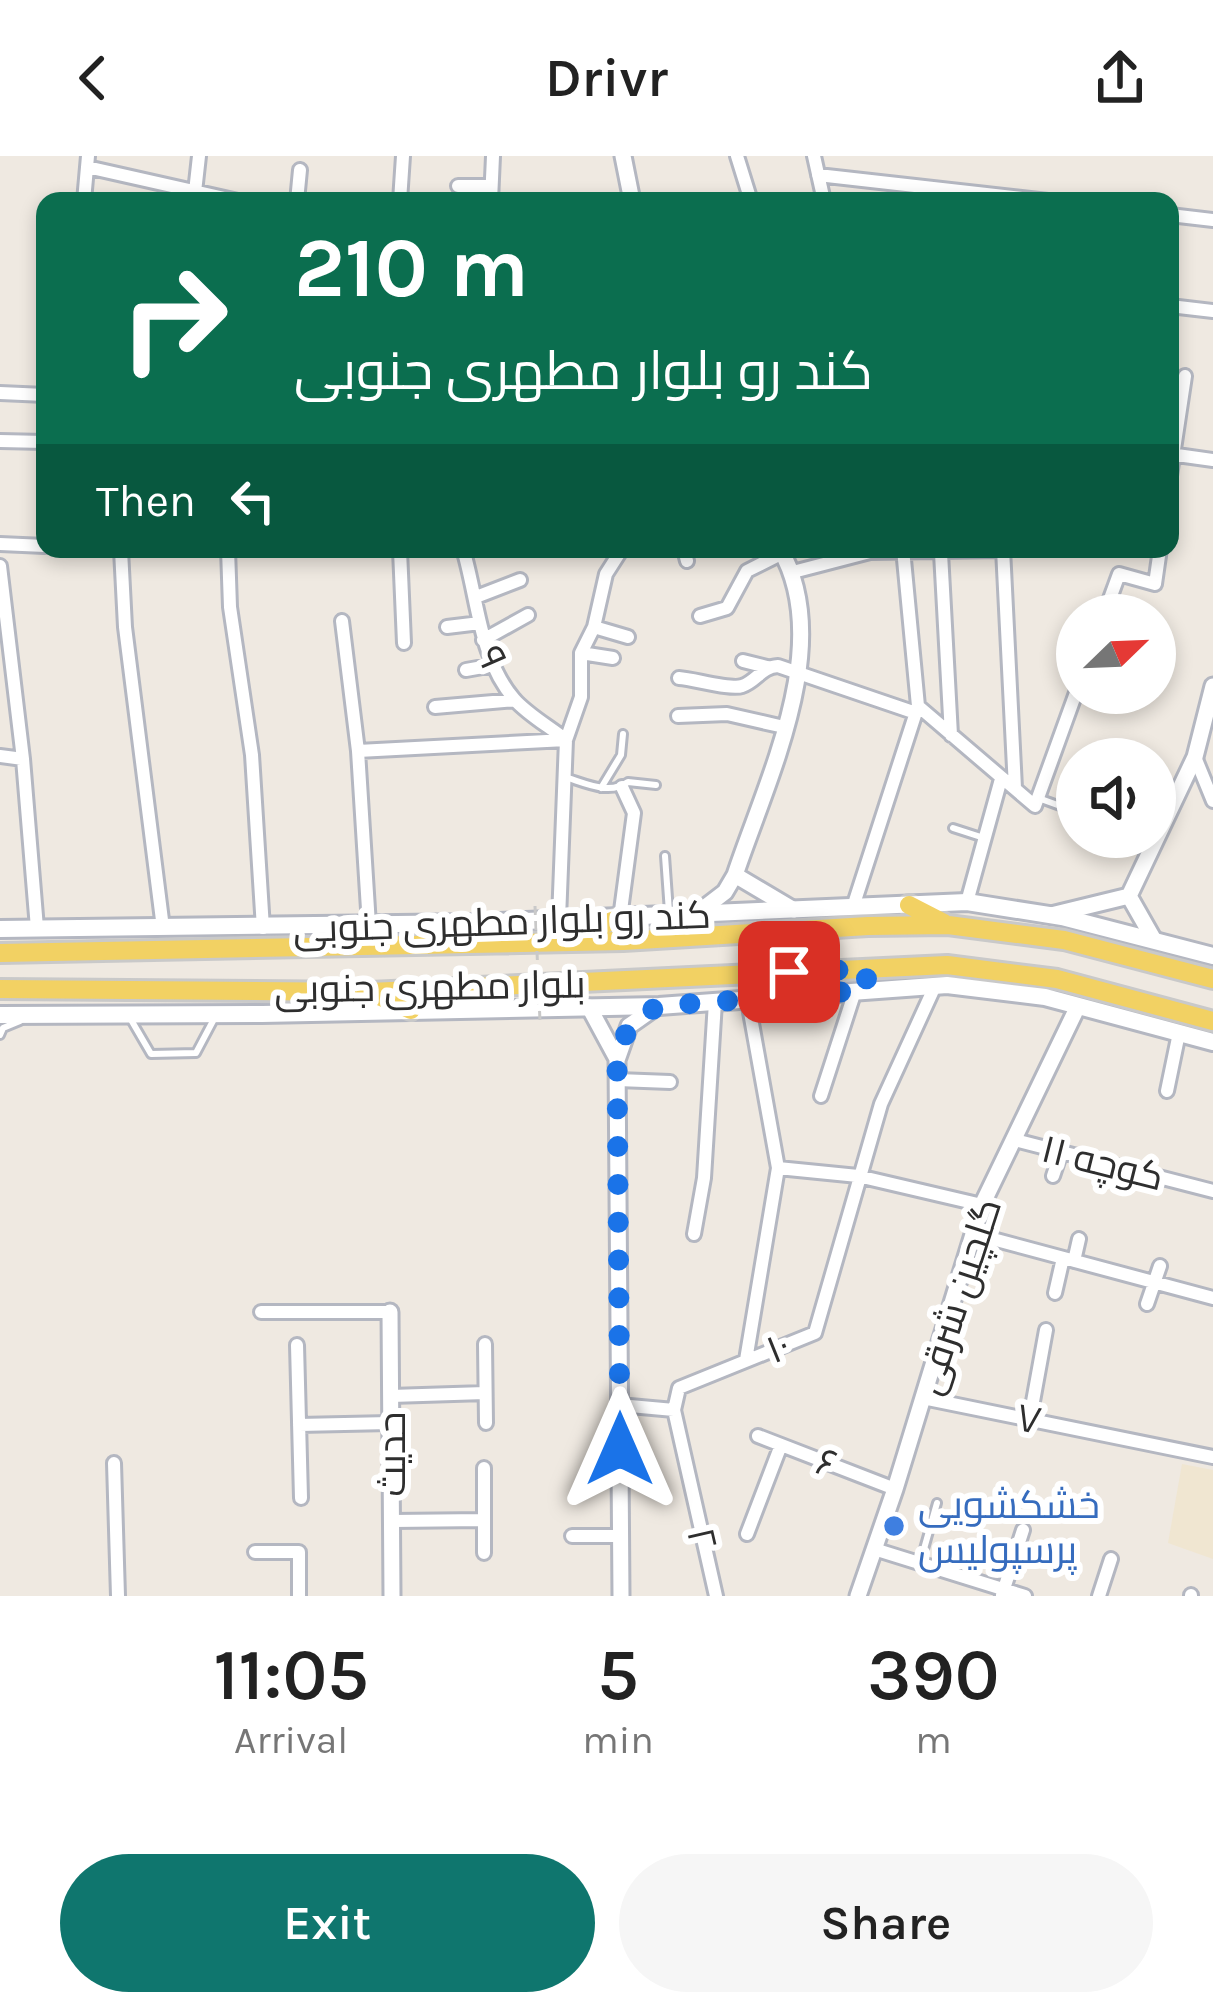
<!DOCTYPE html>
<html lang="en">
<head>
<meta charset="utf-8">
<style>
	:root { --surface:#fff; --page:#f6f6f6; --text:#222; --muted:#767676; --accent:#0f766e }
	body { margin:0; font-family:Karla,Cairo,sans-serif; background:var(--page); color:var(--text); height:100vh; display:flex; flex-direction:column; font-size:45px; white-space:nowrap }
	* { box-sizing:border-box; margin:0 }
	p { font-size:39px; color:var(--muted) }
	.icon { flex:none; width:66px; height:66px; fill:none; stroke:currentColor; stroke-width:2; stroke-linecap:round; stroke-linejoin:round }
	.map { position:relative; height:1440px; overflow:hidden }
	.panel { display:flex; flex-direction:column; background:var(--surface); flex:1 }
	.panel>* { flex:none }
	.hud { position:absolute; left:36px; top:36px; width:1143px; height:366px; border-radius:24px; box-shadow:0 6px 18px #0003; background:#0b6e4f; color:#fff; overflow:hidden }
	.needle { width:78px; rotate:67deg }
	.buttons { position:absolute; left:1056px; top:438px; display:grid; gap:24px }
	.buttons a { display:grid; place-items:center; width:120px; height:120px; border-radius:50%; background:var(--surface); box-shadow:0 6px 18px #0003; font-size:60px }
	.pin { position:absolute; display:grid; place-items:center; width:102px; height:102px; color:#fff; margin:-51px; border-radius:24px; box-shadow:0 6px 18px #0006 }
	.me { position:absolute; width:132px; margin:-66px; rotate:0deg; stroke-linejoin:round; filter:drop-shadow(0 0 9px #0008) }
	.turn { display:flex; align-items:center; gap:42px; height:252px; padding:0 60px; font-size:54px }
	.turn .icon { width:156px; height:156px; stroke-width:2.5 }
	.turn b { display:block; font-size:84px; line-height:102px }
	.then { display:flex; align-items:center; height:114px; padding:0 60px; background:#0003; gap:24px; font-size:45px }
	.eta { display:flex; justify-content:space-evenly; align-items:center; height:204px; text-align:center }
	.eta b { font-size:72px; font-weight:600; line-height:84px }
	.primary-button { display:flex; gap:24px; margin-top:auto; padding:24px 60px }
	.primary-button a { flex:1; height:138px; border-radius:72px; background:var(--accent); color:#fff; font-size:48px; font-weight:600; line-height:138px; text-align:center }
	.primary-button a+a { background:var(--page); color:var(--text) }
	header { display:flex; justify-content:space-between; align-items:center; height:156px; padding:0 60px; background:var(--surface); font-size:54px; font-weight:600 }
	.map>svg:first-child { display:block }
</style>
</head>
<body>
<header><svg class="icon" aria-label="back" viewBox="0 0 24 24"><path d="M15 5l-7 7 7 7"/></svg>Drivr<svg class="icon" aria-label="share" viewBox="0 0 24 24"><path d="M12 15V3M7 8l5-5 5 5M5 13v7h14v-7"/></svg></header>
<div class="map">
<svg width="1213" height="1440" viewBox="0 0 1213 1440">
	<rect width="100%" height="100%" fill="#efe9e1"/>
	<path fill="#f0e6d1" d="M1182 1308 1213 1314V1403L1168 1387Z"/>
	<g fill="none" stroke-linecap="round" stroke-linejoin="round">
		<defs>
			<path id="service" d="M568 622C587 628 610 639 628 626L656 629
				M601 632 621 599 623 578
				M1041 643 1063 651
				M953 672 984 682
				M665 700 669 756
				M130 862 151 898 196 897 214 863
				M0 879 3 872 20 865
				M920 1407 937 1347"/>
			<path id="minor" d="M737 0 751 45
				M814 0 824 45
				M87 11 238 45
				M818 19 1048 45
				M458 30H491
				M84 45 88 0
				M194 45 199 0
				M297 45 300 14
				M400 45 403 0
				M491 45 493 0
				M1170 59 1213 64
				M1170 150 1213 155
				M0 237 45 239
				M0 285 45 286
				M1170 298 1213 304
				M1170 320 1185 220
				M0 388 45 390
				M103 393H458
				M228 393 230 451 252 599 263 772
				M463 393C478 443 479 502 514 543 528 559 550 571 566 584
				M684 393 687 405
				M1003 393 1015 632
				M121 394 125 471 163 772
				M400 394 404 487
				M941 397 951 579
				M0 410 23 603 37 772
				M793 416 870 396 1003 394
				M476 441 520 424
				M1104 459 1119 418 1155 428 1160 393
				M700 460 727 452 747 415 783 397
				M342 465 358 595 369 769
				M447 471 480 467
				M594 471 628 481
				M483 484 528 459
				M581 497 613 502
				M743 505 767 511
				M466 514 494 509
				M679 522C694 523 731 534 742 530 757 525 761 511 778 510L913 556
				M918 550 1035 650 1077 534
				M435 551 515 544
				M678 560 727 558 784 571
				M358 595 566 584
				M0 600 23 603
				M1195 601 1213 645
				M967 746 1001 623
				M853 751 918 550 903 393
				M620 762 634 657 622 631
				M559 763 566 584 581 541V497L594 471 606 418 622 393
				M618 924 670 926
				M1167 935 1179 877
				M821 940 855 835
				M1015 984 1213 1035
				M778 1012 858 1020 982 1049
				M1053 1020 1061 996
				M694 1078 704 1022 715 846
				M974 1078 1213 1142
				M1074 1105 1079 1083
				M1055 1137 1063 1102
				M1147 1148 1160 1110
				M261 1156H390
				M485 1188 486 1267
				M297 1189 301 1342
				M746 1204 778 1012 748 845
				M391 1240 485 1237
				M923 1242 1213 1301
				M619 1249 674 1254
				M1030 1262 1046 1174
				M299 1269 390 1267
				M758 1280 895 1333
				M114 1307 118 1440
				M484 1312V1397
				M392 1365 484 1364
				M747 1378 781 1289
				M572 1380H620
				M874 1393 1025 1440
				M255 1396H299V1440
				M1002 1439 1023 1374
				M716 1440 674 1254 679 1232 815 1177 881 948 935 830
				M1099 1440 1111 1403
				M1191 1440V1439"/>
			<path id="tertiary" d="M623 0 632 45
				M735 719 794 754
				M1129 740 1195 601 1213 530
				M1129 740 1154 784
				M695 759 725 736 735 719C767 623 835 488 780 393
				M1051 759 1129 740
				M589 851 616 901
				M390 1156 392 1440
				M621 1440 617 904 629 870 656 851
				M858 1440 895 1333 982 1049 1078 850"/>
			<path id="secondary" d="M0 773 478 767 967 746 1062 761 1213 800
				M0 859 262 858 659 850 947 829 1045 841 1213 886"/>
			<path id="primary" d="M909 749 944 767
				M568 782 620 762
				M0 797 623 785 868 770 948 769 1064 784 1213 823
				M0 833 370 836 947 809 1057 823 1213 865
				M374 838 411 854"/>
		</defs>
		<use href="#service" stroke="#b4b7c1" stroke-width="12"/>
		<use href="#minor" stroke="#b4b7c1" stroke-width="18"/>
		<use href="#tertiary" stroke="#b4b7c1" stroke-width="21"/>
		<use href="#secondary" stroke="#b4b7c1" stroke-width="22"/>
		<use href="#primary" stroke="#c9c9c9" stroke-width="24"/>
		<use href="#service" stroke="#fff" stroke-width="6"/>
		<use href="#minor" stroke="#fff" stroke-width="12"/>
		<use href="#tertiary" stroke="#fff" stroke-width="15"/>
		<use href="#secondary" stroke="#fff" stroke-width="16"/>
		<use href="#primary" stroke="#f2d163" stroke-width="18"/>
		<path stroke="#c9c9c9" stroke-width="3" stroke-dasharray="9 6" stroke-linecap="butt" d="M535 750 540 865"/>
	</g>
	<g fill="none" stroke-linecap="round" stroke-linejoin="round">
		<path stroke="#1a73e8" stroke-width="21" stroke-dasharray="0 37.8" d="M620 1293 617 904C623 875 634 863 659 850L867 834 866 813 789 816"/>
	</g>
	<circle fill="#3f7fe0" stroke="#fff" stroke-width="4.5" cx="894" cy="1370" r="12"/>
	<g text-anchor="middle" stroke-width="12" stroke-linejoin="round" paint-order="stroke">
		<g font-size="39" fill="#2e2e2e" stroke="#fff">
			<text transform="translate(493 501) rotate(66)" y="14">۹</text>
			<text transform="translate(502 765) rotate(-2)" y="14">کند رو بلوار مطهری جنوبی</text>
			<text transform="translate(430 830) rotate(-1)" y="14">بلوار مطهری جنوبی</text>
			<text transform="translate(1103 1006) rotate(14)" y="14">کوچه ۱۱</text>
			<text transform="translate(957 1140) rotate(-72)" y="14">گلچین شرقی</text>
			<text transform="translate(778 1191) rotate(-22)" y="14">۱۰</text>
			<text transform="translate(1029 1262) rotate(11)" y="14">۷</text>
			<text transform="translate(391 1298) rotate(-90)" y="14">حدیث</text>
			<text transform="translate(827 1306) rotate(21)" y="14">۶</text>
			<text transform="translate(703 1382) rotate(77)" y="14">۲</text>
		</g>
		<g font-size="39" fill="#366cbe" stroke="#fff" text-anchor="start">
			<text x="918" y="1362">خشکشویی<tspan x="918" dy="45">پرسپولیس</tspan></text>
		</g>
	</g>
</svg>
<div class="buttons">
<a><svg class="needle" viewBox="-14 -14 28 28"><path d="M0-13l5 13h-10z" fill="#e53935"/><path d="M0 13l5-13h-10z" fill="#767676"/></svg></a>
<a><svg class="icon" aria-label="sound" viewBox="0 0 24 24"><path d="M4 9h4l5-4v14l-5-4H4zM17 9q2 3 0 6"/></svg></a>
</div>
<div class="pin" style="left:789px;top:816px;background:#d93025"><svg class="icon" aria-label="arrive" viewBox="0 0 24 24"><path d="M6 21V4h12l-3 4 3 4H6"/></svg></div>
<svg class="me" style="left:620px;top:1293px" viewBox="-20 -20 40 40"><path d="M0-17L14 15 0 8-14 15z" fill="#1a73e8" stroke="#fff" stroke-width="4"/></svg>
<div class="hud">
<div class="turn"><svg class="icon" aria-label="right" viewBox="0 0 24 24"><path d="M7 20v-9h11M14 6l5 5-5 5"/></svg><div><b>210 m</b>کند رو بلوار مطهری جنوبی</div></div>
<div class="then">Then<svg class="icon" aria-label="left" viewBox="0 0 24 24"><path d="M17 20v-9H6M10 6l-5 5 5 5"/></svg></div>
</div>
</div>
<section class="panel">
<div class="eta">
<div><b>11:05</b><p>Arrival</p></div>
<div><b>5</b><p>min</p></div>
<div><b>390</b><p>m</p></div>
</div>
<div class="primary-button"><a>Exit</a><a>Share</a></div>
</section>
</body>
</html>
